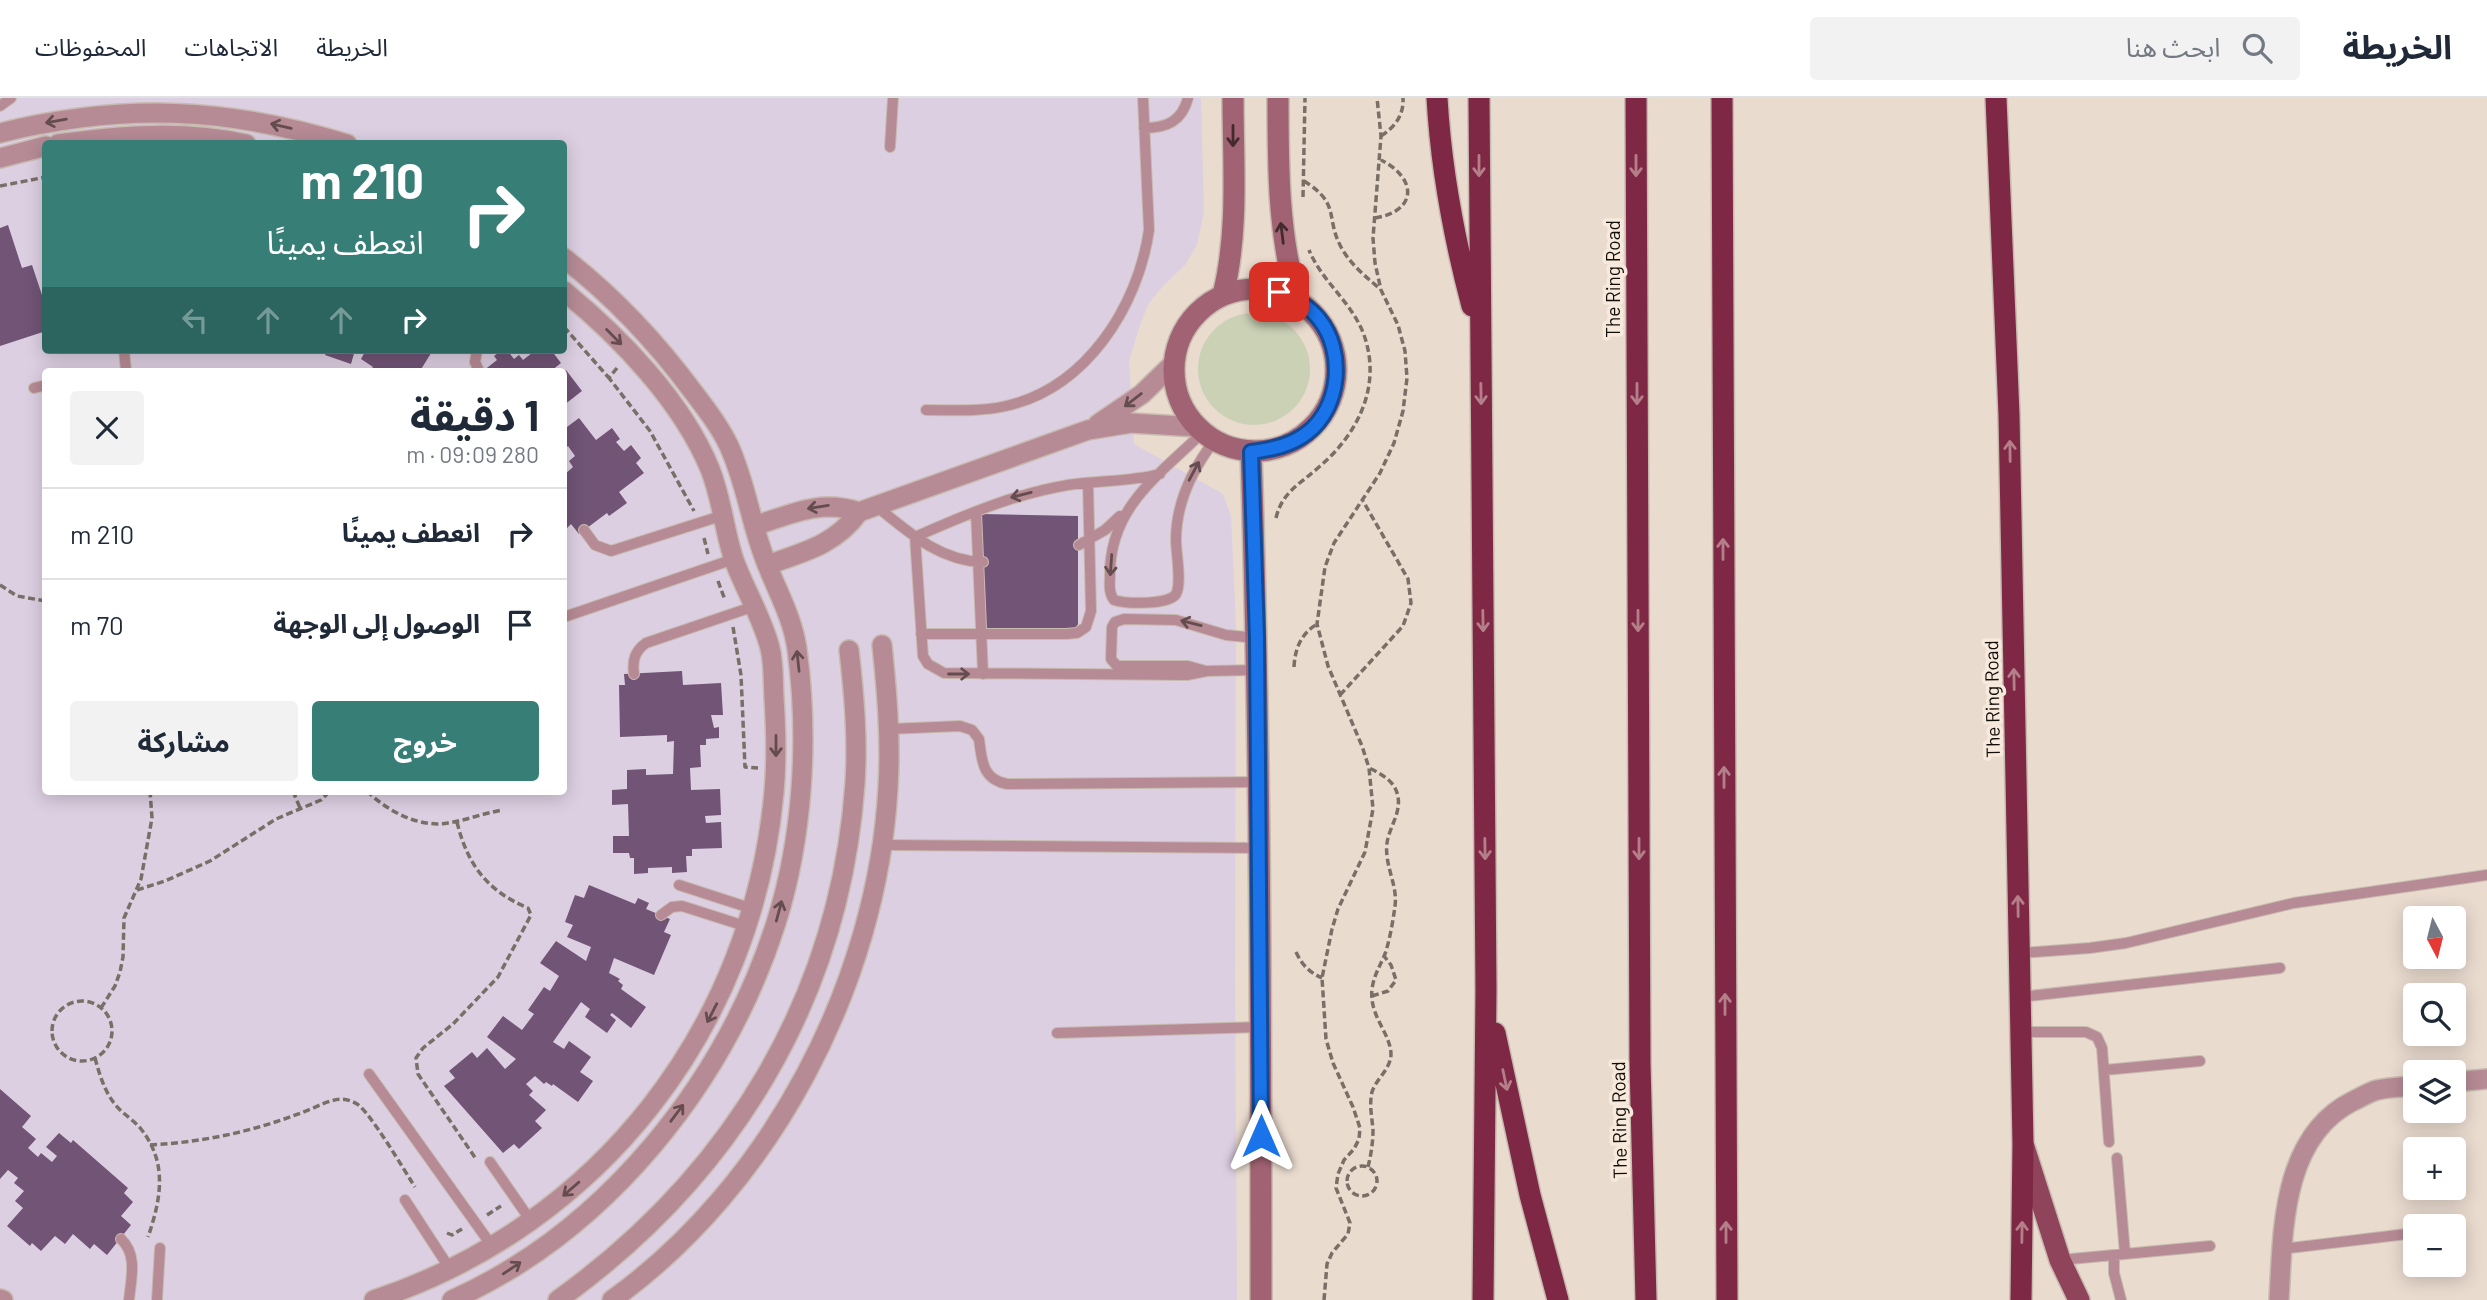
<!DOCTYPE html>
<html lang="ar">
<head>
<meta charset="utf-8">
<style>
	:root { --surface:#fff; --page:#f2f2f3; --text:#1f2937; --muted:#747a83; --line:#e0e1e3; --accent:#377e77 }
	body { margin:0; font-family:Barlow,"Noto Sans Arabic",sans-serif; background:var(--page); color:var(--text); direction:rtl; height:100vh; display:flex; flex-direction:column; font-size:26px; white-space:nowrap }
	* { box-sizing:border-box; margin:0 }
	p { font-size:23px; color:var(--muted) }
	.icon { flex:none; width:38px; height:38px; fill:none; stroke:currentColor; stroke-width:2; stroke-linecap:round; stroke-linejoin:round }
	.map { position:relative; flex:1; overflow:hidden; direction:ltr }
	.side { position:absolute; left:42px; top:270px; width:525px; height:427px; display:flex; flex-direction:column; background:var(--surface); border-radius:7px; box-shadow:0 4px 18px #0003; direction:rtl }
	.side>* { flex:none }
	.hud { position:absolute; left:42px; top:42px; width:525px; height:214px; border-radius:7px; box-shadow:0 4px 18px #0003; direction:rtl; background:#377e77; color:#fff; overflow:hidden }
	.needle { width:46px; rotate:173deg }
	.tools { position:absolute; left:2403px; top:808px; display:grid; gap:14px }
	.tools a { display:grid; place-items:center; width:63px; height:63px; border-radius:7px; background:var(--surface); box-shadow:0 4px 18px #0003; font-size:35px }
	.pin { position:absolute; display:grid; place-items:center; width:60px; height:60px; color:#fff; margin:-30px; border-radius:14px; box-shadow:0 4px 10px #0006 }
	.me { position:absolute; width:77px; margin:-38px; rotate:0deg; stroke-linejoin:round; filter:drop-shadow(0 0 5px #0008) }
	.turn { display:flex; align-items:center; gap:24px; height:147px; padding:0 28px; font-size:32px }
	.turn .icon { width:91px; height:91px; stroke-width:2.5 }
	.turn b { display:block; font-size:49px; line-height:60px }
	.lanes { display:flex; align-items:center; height:66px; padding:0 28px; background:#0003; justify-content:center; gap:35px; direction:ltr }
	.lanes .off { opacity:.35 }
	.round { display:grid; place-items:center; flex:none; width:74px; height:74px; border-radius:7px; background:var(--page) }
	.head { display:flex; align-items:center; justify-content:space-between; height:119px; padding:0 28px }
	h1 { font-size:42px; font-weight:700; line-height:52px }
	.primary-button { display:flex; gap:14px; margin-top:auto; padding:14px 28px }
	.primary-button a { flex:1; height:80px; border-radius:7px; background:var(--accent); color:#fff; font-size:28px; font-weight:700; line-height:80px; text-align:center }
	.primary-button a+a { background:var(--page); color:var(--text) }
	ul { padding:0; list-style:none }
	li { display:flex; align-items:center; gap:21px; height:91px; padding:0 28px; border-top:2px solid var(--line) }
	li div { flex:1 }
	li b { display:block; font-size:26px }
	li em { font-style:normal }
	header { display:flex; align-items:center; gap:42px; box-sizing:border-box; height:98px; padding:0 35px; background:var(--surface); border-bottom:2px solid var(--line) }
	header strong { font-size:33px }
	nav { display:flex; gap:38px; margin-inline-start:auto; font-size:24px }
	.search { width:490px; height:63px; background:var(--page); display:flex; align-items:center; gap:18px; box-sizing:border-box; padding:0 24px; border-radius:7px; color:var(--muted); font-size:26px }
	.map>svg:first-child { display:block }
</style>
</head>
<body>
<header>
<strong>الخريطة</strong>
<div class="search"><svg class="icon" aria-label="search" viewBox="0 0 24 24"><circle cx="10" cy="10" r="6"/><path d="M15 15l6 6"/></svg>ابحث هنا</div>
<nav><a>الخريطة</a><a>الاتجاهات</a><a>المحفوظات</a></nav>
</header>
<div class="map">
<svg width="2487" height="1202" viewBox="0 0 2487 1202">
	<rect width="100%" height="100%" fill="#eadbcf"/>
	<path fill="#ddcfe2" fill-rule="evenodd" d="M0 0H1201L1204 114 1197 147 1185 167 1164 187 1149 205 1140 227 1129 263 1134 346 1223 396 1231 418 1236 527 1235 883 1237 1202H0ZM46 46H564V252H46ZM46 273H564V693H46Z"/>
	<path fill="#cbd1b5" d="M1198 271a56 56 0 1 1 112 0a56 56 0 1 1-112 0Z"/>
	<path fill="#715476" d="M8 127 22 170 32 167 46 209V233L0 248V130Z
		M327 252H355L351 266 325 257Z
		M366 252H433L420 273H370L373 269 361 261Z
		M502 252H507L514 261 519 257 523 262 536 252H551L561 265 551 273H483L497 262 494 258Z
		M566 272 582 293 564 307V274Z
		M579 320 596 342 612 330 620 341 616 344 624 353 631 347 641 360 636 365 644 375 619 394 627 405 609 418 607 415 579 436 571 426 566 431 564 428V377L573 369 569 363 575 358 568 348 565 351 564 348V325L567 329Z
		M981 416 1078 418V526L1076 530 1072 532H986Z
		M682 573 683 587 721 585 723 617H711L714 630 719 629V640L706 641V647H700L701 669 690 670 691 692 720 691 721 717 705 718 706 725 721 724 722 750 692 751V758H686L687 774 672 775V769L648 770V775L634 776V760H630L629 755H613V738H629L628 706 612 707V692L627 691V672L646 671V677L673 676 674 643 667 644V637L620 639 619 587H625L624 576Z
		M589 787 635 806 638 800 649 805 646 811 670 821 664 834 671 837 654 877 614 860 609 875 620 881 618 883 623 887 621 891 646 909 631 930 612 915 610 917 616 922 607 935 585 919 590 911 581 904 553 944 564 951 569 943 591 959 580 974 593 983 578 1004 553 986 552 988 546 984 544 986 535 978 526 986 533 993 529 997 546 1012 535 1023 542 1030 519 1051 514 1046 503 1055 444 988 455 980 449 973 472 954 477 960 487 950 505 971 516 961 487 939 503 918 522 932 534 916 528 912 544 889 550 893 559 878 540 865 556 843 586 863 591 849 567 839 573 827 565 824 575 797 584 800Z
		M0 991 31 1018 22 1029 36 1041 28 1050 38 1059 41 1055 52 1064 57 1058 46 1049 59 1035 71 1045 73 1042 128 1090 124 1095 133 1104 121 1118 131 1127 107 1157 94 1146 90 1151 73 1136 65 1146 55 1138 41 1153 32 1145 30 1148 7 1128 23 1110 15 1103 24 1093 14 1085 18 1080 8 1072 0 1081Z"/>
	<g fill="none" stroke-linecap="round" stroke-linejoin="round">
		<defs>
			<path id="lane" d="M0 8 11 0
				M1144 30C1167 30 1182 23 1188 0
				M890 49 893 0
				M124 252 126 273
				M477 252 475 264 479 273
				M34 290 46 287
				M926 312C952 312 980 314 1006 308 1086 290 1138 209 1149 132L1143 0
				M1202 335C1159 377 1110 409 1110 476 1110 485 1108 494 1114 502 1126 506 1169 507 1176 496 1182 485 1176 455 1176 442 1176 404 1192 372 1214 343
				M1160 376C1129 384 1099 382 1068 387 1014 396 965 417 915 439L923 558 928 566 944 575 1187 577 1207 573 1257 572
				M875 407C907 433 939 463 983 464
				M976 414 983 576
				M584 432 595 447 611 453 724 417
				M1079 447 1105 432 1120 418
				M564 519 734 461
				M921 536H1066L1077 535 1086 529 1091 513 1088 385
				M1206 573 1188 568H1117L1111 561 1112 529 1115 524 1124 521 1176 522 1226 537 1256 540
				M634 576C632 562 635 553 646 545L755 508
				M889 631 960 628 972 632 979 641C982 663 982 681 1007 686L1258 684
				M882 747 1259 750
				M679 787 753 811
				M661 817 672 809 682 808 748 829
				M2020 855 2090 850 2126 845 2294 805 2487 777
				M2020 899 2280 870
				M2021 934H2086L2097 939 2102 950 2109 1044
				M1057 935 1261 929
				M2105 972 2200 963
				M369 976 492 1148
				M2117 1060 2125 1156
				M490 1064 531 1123
				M405 1102 450 1171
				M121 1141C138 1157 131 1181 129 1202
				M2282 1151 2415 1135
				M2114 1157V1175L2121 1202
				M2060 1162 2210 1148
				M157 1202 160 1150"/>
			<path id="street" d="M0 35C122 5 227 9 347 46
				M58 46C121 37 184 32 246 46
				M0 60 46 48
				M1098 326 1142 296 1173 266
				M754 428C792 416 820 401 859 414
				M767 467C804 454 835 447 859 414L1088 332 1131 325 1196 329
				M2454 984 2487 981
				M0 1201 3 1202
				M374 1202C600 1127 753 929 774 694 777 662 776 631 774 600 773 583 774 566 770 550 762 519 745 492 734 462 724 432 722 401 710 371 682 303 620 239 564 193
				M452 1202C606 1133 725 985 776 825 803 740 809 640 797 551 792 516 774 488 763 456 750 420 745 383 729 348 720 329 707 312 694 295 657 245 613 198 564 160
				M558 1202C732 1077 840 900 855 685 858 640 854 596 849 552
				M612 1202C772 1087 877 885 888 690 891 642 887 595 882 547
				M2279 1202C2283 1134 2281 1039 2353 1003 2360 1000 2369 994 2377 992 2389 989 2403 989 2415 988"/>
			<path id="secondary" d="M1278 0C1278 69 1278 135 1297 201
				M1174 272a81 81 0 1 1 162 0a81 81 0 1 1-162 0Z
				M1223 197C1239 133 1233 65 1233 0
				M1251 354C1260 636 1261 919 1261 1202"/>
			<path id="primary" d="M2024 1049 2060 1162 2079 1202"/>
			<path id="highway" d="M1437 0C1441 70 1454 140 1472 208
				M1479 0 1486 892 1483 1202
				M1636 0 1640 965 1646 1202
				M1722 0 1727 1202
				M1996 0 2009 317 2023 1046 2021 1202
				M1495 935 1530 1097 1558 1202"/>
		</defs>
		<use href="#lane" stroke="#c7baaf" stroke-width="12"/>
		<use href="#street" stroke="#c7baaf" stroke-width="22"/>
		<use href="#secondary" stroke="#c7baaf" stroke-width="24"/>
		<use href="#primary" stroke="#c7baaf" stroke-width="24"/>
		<use href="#highway" stroke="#c7baaf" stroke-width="24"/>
		<path stroke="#796f67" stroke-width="3.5" stroke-dasharray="7 3.5" stroke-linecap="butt" d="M1381 38C1395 29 1404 17 1403 0
			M1304 83C1341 106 1325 119 1341 149 1350 166 1365 178 1379 190
			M0 88 46 79
			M1303 99 1305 0
			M1375 120C1418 113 1417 80 1381 62
			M564 229 609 280
			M617 270 609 280 650 333 694 413
			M1276 420C1282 394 1300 386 1319 369 1358 336 1382 288 1364 237 1352 204 1322 184 1309 152
			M704 440 708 456
			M718 483 725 502
			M0 487 17 498 46 503
			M733 529 741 577 745 669 758 670
			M1294 569C1295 550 1301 536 1317 526
			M1340 597 1403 528 1411 505 1408 481 1363 403
			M197 693H199
			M293 693 300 710
			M367 693C387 713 419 730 448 725 467 722 484 715 503 712
			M457 724C467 766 487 793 528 810L531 817 498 879 453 926 423 950 416 960 418 976 476 1061
			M137 792 165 783 210 763 276 721 321 702 330 693
			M1296 854C1302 867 1309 874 1322 880
			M1372 898 1388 893 1396 882 1391 867 1384 858
			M52 933a30 30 0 1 1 60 0a30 30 0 1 1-60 0Z
			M101 910 115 888 120 874 123 859 124 820 141 781 152 720 150 693
			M95 960C99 975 104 992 114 1005 121 1015 133 1021 141 1031 168 1065 161 1101 148 1139
			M150 1047C207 1044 259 1032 311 1011 327 1004 341 996 357 1006 370 1014 404 1072 415 1089
			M1347 1083a15 15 0 1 1 30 0a15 15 0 1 1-30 0Z
			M1368 1069C1371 1057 1373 1044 1373 1032 1372 1019 1369 1007 1372 994 1376 981 1390 972 1391 957 1391 935 1369 919 1372 891 1374 877 1380 868 1385 856 1390 841 1393 823 1395 808 1398 787 1384 767 1387 745 1389 730 1401 715 1398 699 1396 684 1382 676 1369 670
			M487 1117 501 1108
			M447 1135 452 1137 462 1131
			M1324 1202 1327 1166 1332 1155 1348 1136 1350 1125 1336 1090 1338 1076 1344 1062 1354 1051 1359 1041 1360 1030 1353 1009 1333 965 1326 941 1322 880 1332 831 1338 811 1365 754 1373 711 1369 670 1362 648 1328 568 1317 526 1325 469 1334 445 1380 375 1394 345 1403 313 1407 280 1405 253 1398 227 1381 192 1375 165 1373 140 1381 38 1377 0"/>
		<use href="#lane" stroke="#b78b96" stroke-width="10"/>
		<use href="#street" stroke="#b78b96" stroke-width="19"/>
		<use href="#secondary" stroke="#a16373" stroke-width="21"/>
		<use href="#primary" stroke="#8f445b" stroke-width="21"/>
		<use href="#highway" stroke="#7f2846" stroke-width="21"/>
	</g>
	<defs><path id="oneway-shaft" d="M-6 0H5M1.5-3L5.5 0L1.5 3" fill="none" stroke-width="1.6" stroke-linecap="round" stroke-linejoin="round" transform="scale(1.75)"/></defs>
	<g stroke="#644c4f">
		<use href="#oneway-shaft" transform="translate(56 23) rotate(170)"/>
		<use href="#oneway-shaft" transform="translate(281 28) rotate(-167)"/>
		<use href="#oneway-shaft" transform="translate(614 239) rotate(45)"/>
		<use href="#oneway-shaft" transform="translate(1133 302) rotate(142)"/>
		<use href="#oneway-shaft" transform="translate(1194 373) rotate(-62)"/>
		<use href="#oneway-shaft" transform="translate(1021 397) rotate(166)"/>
		<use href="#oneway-shaft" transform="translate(818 409) rotate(171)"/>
		<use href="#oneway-shaft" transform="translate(1111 467) rotate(94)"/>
		<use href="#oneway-shaft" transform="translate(1191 525) rotate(-166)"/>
		<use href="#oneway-shaft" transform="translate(798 563) rotate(-96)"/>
		<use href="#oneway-shaft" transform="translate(959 576)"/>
		<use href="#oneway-shaft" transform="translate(776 648) rotate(90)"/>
		<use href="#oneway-shaft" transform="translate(779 813) rotate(-75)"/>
		<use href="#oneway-shaft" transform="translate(712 915) rotate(117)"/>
		<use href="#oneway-shaft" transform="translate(677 1015) rotate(-53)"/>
		<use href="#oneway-shaft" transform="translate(571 1091) rotate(139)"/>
		<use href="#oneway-shaft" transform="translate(512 1170) rotate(-34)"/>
	</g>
	<g stroke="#432b2d">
		<use href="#oneway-shaft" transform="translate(1233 38) rotate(90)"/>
		<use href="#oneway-shaft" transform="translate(1282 135) rotate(-97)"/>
	</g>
	<g stroke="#b57f8a">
		<use href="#oneway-shaft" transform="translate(1479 68) rotate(90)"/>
		<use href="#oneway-shaft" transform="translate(1636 68) rotate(90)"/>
		<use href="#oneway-shaft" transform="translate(1481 296) rotate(89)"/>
		<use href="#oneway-shaft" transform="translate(1637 296) rotate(90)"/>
		<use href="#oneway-shaft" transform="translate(2010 353) rotate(-91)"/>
		<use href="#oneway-shaft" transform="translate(1723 451) rotate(-90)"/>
		<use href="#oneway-shaft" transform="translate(1483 523) rotate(89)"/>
		<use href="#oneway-shaft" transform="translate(1638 523) rotate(90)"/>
		<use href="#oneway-shaft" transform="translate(2014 581) rotate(-91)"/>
		<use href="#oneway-shaft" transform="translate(1724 679) rotate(-90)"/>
		<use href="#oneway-shaft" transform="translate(1485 751) rotate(89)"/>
		<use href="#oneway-shaft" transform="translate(1639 751) rotate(90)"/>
		<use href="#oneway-shaft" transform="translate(2018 808) rotate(-91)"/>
		<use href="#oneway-shaft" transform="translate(1725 906) rotate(-90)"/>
		<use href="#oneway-shaft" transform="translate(1505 982) rotate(78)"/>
		<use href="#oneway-shaft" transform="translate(1726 1134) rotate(-90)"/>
		<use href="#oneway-shaft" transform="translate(2022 1134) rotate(-89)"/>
	</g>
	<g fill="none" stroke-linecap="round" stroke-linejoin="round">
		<defs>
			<path id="route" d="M1261 1038 1257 540 1251 354C1272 351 1290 348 1307 335 1341 309 1345 253 1319 221 1309 208 1294 200 1279 194"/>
		</defs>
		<use href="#route" stroke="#114b97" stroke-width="18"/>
		<use href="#route" stroke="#1a73e8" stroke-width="12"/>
	</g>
	<g text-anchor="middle" stroke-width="7" stroke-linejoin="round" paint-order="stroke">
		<g font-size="19" fill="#110d08" stroke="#f7e9dc">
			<text transform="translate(1613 181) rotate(-90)" y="7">The Ring Road</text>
			<text transform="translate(1992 601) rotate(-91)" y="7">The Ring Road</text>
			<text transform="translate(1619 1022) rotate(-91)" y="7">The Ring Road</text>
		</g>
	</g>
</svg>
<div class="tools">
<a><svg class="needle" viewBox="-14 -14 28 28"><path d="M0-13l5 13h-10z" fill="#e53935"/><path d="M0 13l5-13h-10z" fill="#747a83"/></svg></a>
<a><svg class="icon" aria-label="search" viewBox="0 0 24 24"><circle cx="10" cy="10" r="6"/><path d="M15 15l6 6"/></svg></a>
<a><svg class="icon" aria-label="layers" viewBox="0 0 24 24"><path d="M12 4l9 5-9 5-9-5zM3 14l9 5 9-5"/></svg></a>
<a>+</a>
<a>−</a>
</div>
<div class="pin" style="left:1279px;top:194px;background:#d93025"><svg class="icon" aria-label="arrive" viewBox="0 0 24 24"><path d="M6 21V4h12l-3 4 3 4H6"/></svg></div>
<svg class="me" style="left:1261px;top:1038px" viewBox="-20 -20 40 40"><path d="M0-17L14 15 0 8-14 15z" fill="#1a73e8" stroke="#fff" stroke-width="4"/></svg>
<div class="hud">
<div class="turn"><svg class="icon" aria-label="right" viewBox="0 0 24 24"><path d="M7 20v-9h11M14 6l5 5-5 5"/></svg><div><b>210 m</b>انعطف يمينًا</div></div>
<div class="lanes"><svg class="icon off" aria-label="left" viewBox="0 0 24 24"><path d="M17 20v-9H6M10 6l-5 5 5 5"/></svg><svg class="icon off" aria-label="ahead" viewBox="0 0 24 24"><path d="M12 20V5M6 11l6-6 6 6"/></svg><svg class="icon off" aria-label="ahead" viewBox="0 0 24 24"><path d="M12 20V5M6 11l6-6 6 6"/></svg><svg class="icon" aria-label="right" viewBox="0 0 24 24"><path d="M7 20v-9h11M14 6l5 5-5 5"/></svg></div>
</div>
<section class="side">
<div class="head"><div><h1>1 دقيقة</h1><p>280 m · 09:09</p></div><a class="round"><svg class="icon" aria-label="close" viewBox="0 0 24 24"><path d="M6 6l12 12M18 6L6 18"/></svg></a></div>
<ul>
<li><svg class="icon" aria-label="right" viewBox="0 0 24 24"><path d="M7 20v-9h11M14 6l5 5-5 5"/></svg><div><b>انعطف يمينًا</b></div><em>210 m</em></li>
<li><svg class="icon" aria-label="arrive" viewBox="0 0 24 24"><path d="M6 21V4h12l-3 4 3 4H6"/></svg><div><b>الوصول إلى الوجهة</b></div><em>70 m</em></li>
</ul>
<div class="primary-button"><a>خروج</a><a>مشاركة</a></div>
</section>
</div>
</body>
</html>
